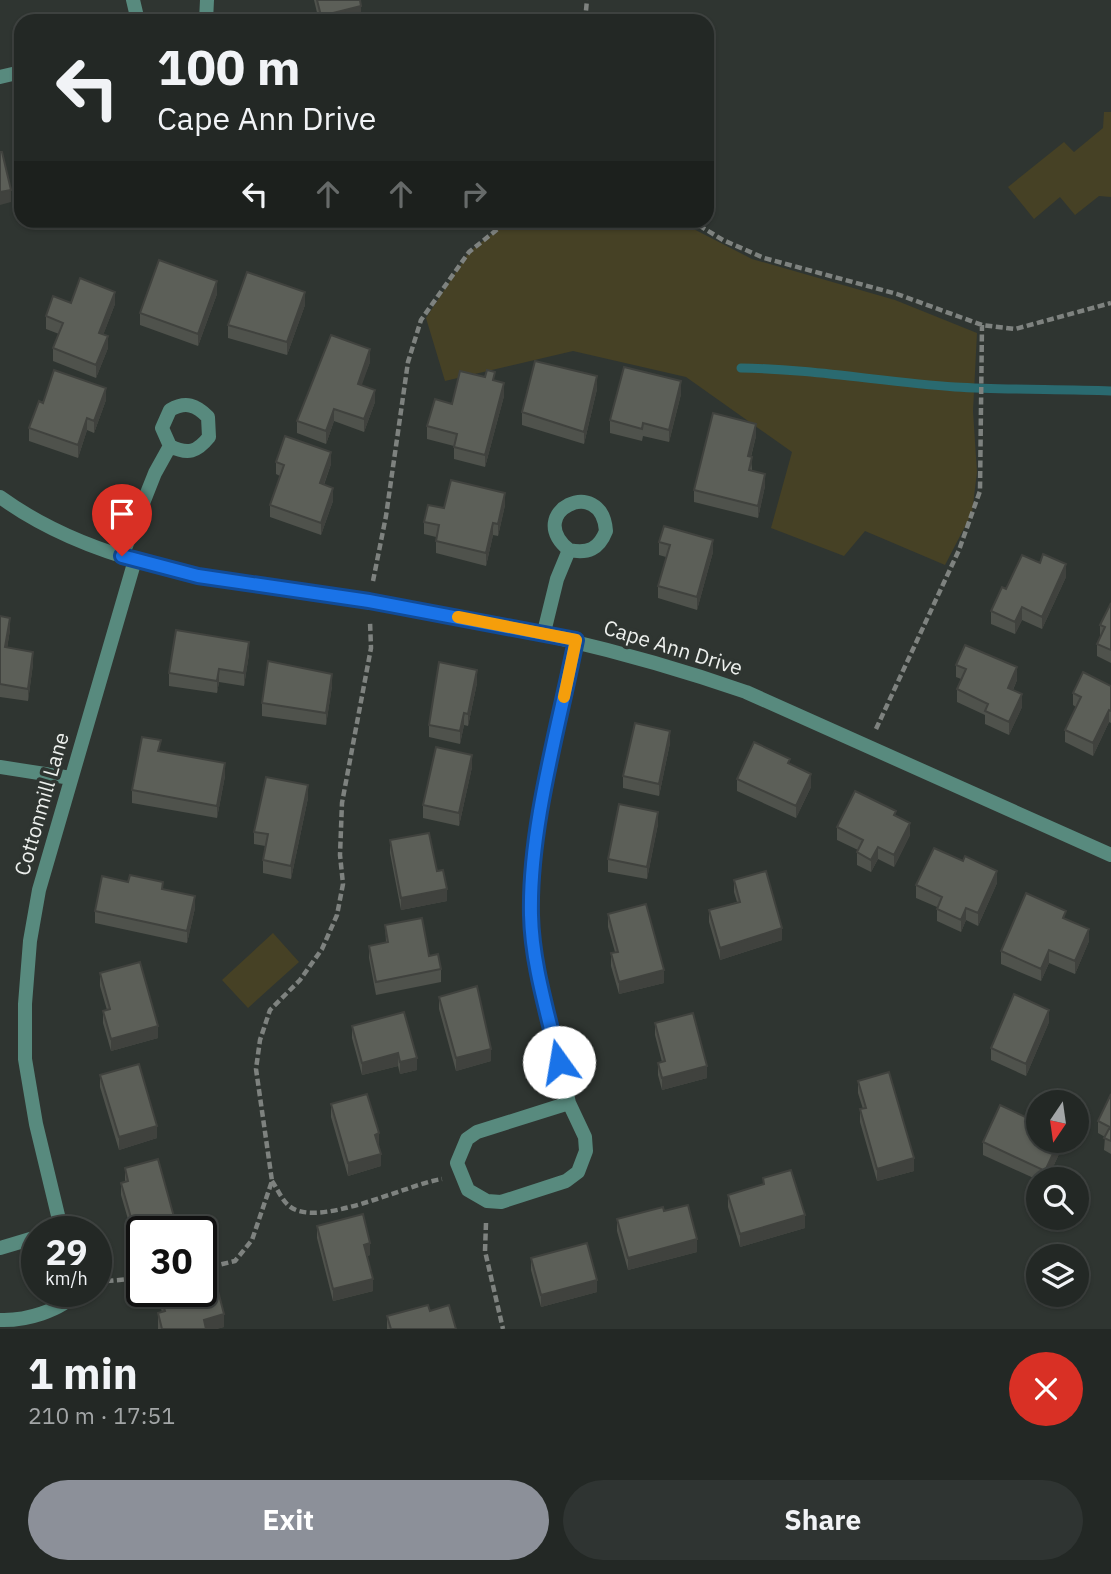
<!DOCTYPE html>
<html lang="en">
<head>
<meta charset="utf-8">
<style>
	:root { --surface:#232825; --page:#2f3432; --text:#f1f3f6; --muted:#a3a6a7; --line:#404442; --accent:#8c9099 }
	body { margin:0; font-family:"IBM Plex Sans",sans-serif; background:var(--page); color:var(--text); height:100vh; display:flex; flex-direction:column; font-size:26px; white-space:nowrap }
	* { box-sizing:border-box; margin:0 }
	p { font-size:23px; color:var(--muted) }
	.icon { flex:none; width:38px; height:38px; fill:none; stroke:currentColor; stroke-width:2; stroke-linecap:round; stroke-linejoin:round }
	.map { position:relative; height:1329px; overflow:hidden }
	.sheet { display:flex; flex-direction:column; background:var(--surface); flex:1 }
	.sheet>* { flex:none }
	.top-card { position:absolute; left:14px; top:14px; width:700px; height:214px; border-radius:21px; box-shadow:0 2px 5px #0004,0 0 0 2px var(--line); background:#232825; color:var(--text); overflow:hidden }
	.needle { width:46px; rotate:193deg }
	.controls { position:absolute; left:1026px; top:1090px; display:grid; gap:14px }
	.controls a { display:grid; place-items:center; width:63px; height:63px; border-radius:50%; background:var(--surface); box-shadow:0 2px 5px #0004,0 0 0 2px var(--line); font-size:35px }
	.speed { position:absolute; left:21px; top:1216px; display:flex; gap:14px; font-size:35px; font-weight:700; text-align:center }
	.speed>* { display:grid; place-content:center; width:91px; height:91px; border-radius:50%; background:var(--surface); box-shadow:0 2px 5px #0004,0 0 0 2px var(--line); line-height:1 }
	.speed small { font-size:18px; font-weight:400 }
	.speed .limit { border:4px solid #111; border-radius:10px; background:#fff; color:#111 }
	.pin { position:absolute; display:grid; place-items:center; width:60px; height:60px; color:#fff; margin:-72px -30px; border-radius:50% 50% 50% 0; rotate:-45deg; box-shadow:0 0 7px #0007 }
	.pin .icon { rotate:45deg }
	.me { position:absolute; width:77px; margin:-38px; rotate:347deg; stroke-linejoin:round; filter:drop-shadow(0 0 5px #0008) }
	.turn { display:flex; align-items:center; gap:24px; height:147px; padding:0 28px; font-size:32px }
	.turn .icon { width:91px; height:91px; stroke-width:2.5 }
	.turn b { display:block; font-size:49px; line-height:60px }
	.lanes { display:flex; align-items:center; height:66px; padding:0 28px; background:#0003; justify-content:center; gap:35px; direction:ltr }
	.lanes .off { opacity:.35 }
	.round { display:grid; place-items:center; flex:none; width:74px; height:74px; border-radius:37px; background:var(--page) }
	.summary { display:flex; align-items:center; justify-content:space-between; height:119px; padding:0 28px }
	h1 { font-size:42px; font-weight:700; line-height:52px }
	.cta { display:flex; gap:14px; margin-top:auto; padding:14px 28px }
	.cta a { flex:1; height:80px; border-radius:42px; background:var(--accent); color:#fff; font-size:28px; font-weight:700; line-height:80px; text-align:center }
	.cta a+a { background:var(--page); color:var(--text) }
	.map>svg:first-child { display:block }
</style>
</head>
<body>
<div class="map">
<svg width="1111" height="1329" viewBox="0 0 1111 1329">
	<rect width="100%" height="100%" fill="#2f3531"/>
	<path fill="#464125" d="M1104 112H1111V197L1099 196 1075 215 1060 197 1034 219 1008 187 1064 142 1074 152 1103 128Z
		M509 221H678L752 259 895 300 977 333 973 411 977 472 972 513 945 565 865 531 844 556 771 528 792 452 686 377 573 351 445 381 426 318 469 252Z
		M273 933 299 962 248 1008 222 980Z"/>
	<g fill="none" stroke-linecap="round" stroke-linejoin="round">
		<path stroke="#2a6a70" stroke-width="9" d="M741 368C813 369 883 382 955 387 1007 390 1059 389 1111 391"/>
		<path stroke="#7e827f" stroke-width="4.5" stroke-dasharray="7 3.5" stroke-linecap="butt" d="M585 21 587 0
			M690 220 723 240 764 258 897 294 982 325 1015 329 1111 303
			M373 581 386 516 408 362 421 320 469 252 509 220
			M876 729 959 550 980 491 982 325
			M272 1181C277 1188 281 1198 287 1204 313 1232 407 1184 442 1179
			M486 1223 485 1251 503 1329
			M201 1269 235 1261 252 1240 272 1181 256 1069 260 1040 270 1010 300 980 322 949 337 915 343 884 340 855 342 803 371 648 370 621
			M96 1282 142 1278"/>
		<path stroke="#588a7e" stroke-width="14" d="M122 556 155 473 170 446C188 455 197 452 209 437L208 417C196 405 186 401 170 410L162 428 170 446
			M544 632 557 579 569 550C588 554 599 549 606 531 602 474 523 512 569 550"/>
		<path stroke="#588a7e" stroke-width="14" d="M133 0 138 21
			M206 21 207 0
			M0 77 21 72
			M0 497C108 575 243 581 370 602 501 623 620 648 746 692L1111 855
			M0 767 71 778
			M569 1103 585 1137 586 1151 578 1172 566 1181 501 1202 487 1201 468 1190 457 1163 467 1139 477 1132 569 1103C555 1042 532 977 531 914 530 822 558 729 576 640
			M62 1232 36 1124 25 1059V1004L30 941 39 890 135 560
			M0 1248 37 1237
			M0 1320C25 1321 61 1311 77 1292"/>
	</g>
	<path fill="#4f524c" d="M314 0H360L361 18 351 21H319Z
		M217 294 198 346 140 325V313Z
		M71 303 115 304 103 335 108 348 96 378 53 361V348L59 334 46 329V316Z
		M305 305 287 355 228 338V325Z
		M370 362 361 385 375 402 364 432 334 421 326 444 297 433V421Z
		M495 381 504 396 485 467 454 459V446L427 439V426L452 404Z
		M597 389 584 444 522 425V412Z
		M681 394 669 442 643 436 642 441 610 433V420Z
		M106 400 94 433 87 430 78 458 29 441V428L43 403Z
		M756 436 751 457 752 470 765 486 758 518 694 502V490Z
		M276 462 331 464 324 485 333 501 321 535 270 517V505L280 476 276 474Z
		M505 505 498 536 493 535 486 566 436 553V537L424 534V522L444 508Z
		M659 542 713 552 697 610 658 598V586L666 557 659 555Z
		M1066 577 1042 629 1022 620 1015 634 991 624V611L1006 589Z
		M1111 603V663L1097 656V644L1100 637V625Z
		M0 616 10 630 7 648 33 664 28 701 0 697Z
		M249 654 244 686 219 682 217 693 169 686V673Z
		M956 665 1017 680 1013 690 1022 707 1009 735 985 724V715L957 702V689L961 679 956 677Z
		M477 683 468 726 464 725 460 744 429 737V725Z
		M332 686 326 725 262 716V703Z
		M1111 686V723L1109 722 1093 756 1065 742V730L1076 707 1073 705V693Z
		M670 743 659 796 623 788V776Z
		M161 752 225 776 217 818 132 803V790Z
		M790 764 811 787 796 818 737 791V779Z
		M472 767 459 826 423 818V805Z
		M308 798 291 879 263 873V860L265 846 254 844V832Z
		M896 816 910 835 894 867 878 859 871 872 857 865V852L858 850 837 840V827Z
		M658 824 647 879 608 872V859Z
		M390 840 437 871 447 901 401 910 390 853Z
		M734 880 782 940 720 960 709 922V910L737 902 734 892Z
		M997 883 978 926 966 920 961 932 937 921V907L916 898V885Z
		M163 889 195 908 187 943 95 923V911Z
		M608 914 664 983 619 994 611 966V953L615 952 608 927Z
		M1066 919 1089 941 1075 974 1049 963 1041 981 1001 964V951Z
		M385 925 429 956 441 969V982L376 995 369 958V946L386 942Z
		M100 973 158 1038 111 1051 103 1023V1011L107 1010 100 986Z
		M439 997 491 1061 456 1071 439 1009Z
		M404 1012 417 1070 400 1074 398 1066 362 1075 352 1038V1026Z
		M1049 1022 1026 1076 991 1060V1048Z
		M655 1023 707 1078 662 1090 658 1075V1063L662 1062 655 1035Z
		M100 1075 157 1138 119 1150 100 1087Z
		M858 1081 914 1171 877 1181 860 1122V1109H863L858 1093Z
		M1111 1094V1154L1104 1150 1105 1137 1098 1133V1121Z
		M331 1104 379 1146H378L381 1166 348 1176 331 1117Z
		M1065 1141 1047 1180H1038L983 1155V1142Z
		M125 1168 174 1230 165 1232H142L134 1240 121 1195V1183L125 1182Z
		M763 1178 805 1228 740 1247 728 1207V1195L763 1185Z
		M664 1211 697 1252 628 1270 617 1231V1219Z
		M317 1226 370 1255 367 1256 373 1291 333 1301 317 1238Z
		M531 1258 597 1292 541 1307 531 1270Z
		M158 1292H201L224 1327 216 1329H158V1313L162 1312 158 1299Z
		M430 1311 456 1329H387V1316Z"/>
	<path fill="#40423e" d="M361 6V18L351 21H321V16Z
		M11 190V202L0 205V192Z
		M217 281V294L198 346V334Z
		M115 292V304L99 346V333Z
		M305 292V305L287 355V342Z
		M108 336V348L96 378V365Z
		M370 349V362L358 396V384Z
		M597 376V389L584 444V432Z
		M681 381V394L669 442V430Z
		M504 383V396L485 467V455Z
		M106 388V400L94 433V421Z
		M375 390V402L364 432V419Z
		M334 409V421L326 444V431Z
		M87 418V430L78 458V445Z
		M756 424V436L748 468V456Z
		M331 452V464L320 495V483Z
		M765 474V486L758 518V506Z
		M333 488V501L321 535V523Z
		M505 493V505L498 536V524Z
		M493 523V535L486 566V553Z
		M713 540V552L697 610V597Z
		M1066 564V577L1042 629V617Z
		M1022 607V620L1015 634V622Z
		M10 618V630L5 660V647Z
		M249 642V654L244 686V673Z
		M33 652V664L28 701V689Z
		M1017 667V680L1008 701V688Z
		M219 669V682L217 693V681Z
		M477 670V683L468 726V714Z
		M332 674V686L326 725V713Z
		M1022 694V707L1009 735V722Z
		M1109 710V722L1093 756V743Z
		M464 713V725L460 744V731Z
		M670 731V743L659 796V784Z
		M472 755V767L459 826V813Z
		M225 763V776L217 818V806Z
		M811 774V787L796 818V806Z
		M308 785V798L291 879V866Z
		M658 812V824L647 879V867Z
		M910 823V835L894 867V855Z
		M878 847V859L871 872V860Z
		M997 871V883L978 926V913Z
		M447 889V901L401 910V898Z
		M195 896V908L187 943V931Z
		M966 908V920L961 932V920Z
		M782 928V940L720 960V948Z
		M1089 929V941L1075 974V961Z
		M1049 950V963L1041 981V969Z
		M664 970V983L619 994V982Z
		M1049 1010V1022L1026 1076V1064Z
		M158 1026V1038L111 1051V1039Z
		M491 1049V1061L456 1071V1058Z
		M398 1053V1066L362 1075V1063Z
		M417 1058V1070L400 1074V1062Z
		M707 1066V1078L662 1090V1078Z
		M157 1126V1138L119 1150V1137Z
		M379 1133V1146L375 1147V1135Z
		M1059 1141H1065L1047 1180H1045V1171Z
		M381 1154V1166L348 1176V1163Z
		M914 1158V1171L877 1181V1169Z
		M805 1215V1228L740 1247V1234Z
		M174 1217V1230L165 1232H142V1238L134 1240V1228Z
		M697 1239V1252L628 1270V1258Z
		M370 1243V1255L364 1257V1245Z
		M373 1279V1291L333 1301V1289Z
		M597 1280V1292L541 1307V1295Z
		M224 1314V1327L216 1329H204V1320Z"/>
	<path fill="#5c5f58" stroke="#40423e" stroke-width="2" d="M317 0H360L361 6 321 16Z
		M0 152H2L11 190 0 192Z
		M159 260 217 281 198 334 140 313Z
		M247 272 305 292 287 342 228 325Z
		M80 278 115 292 99 333 108 336 96 365 53 348 63 323 46 316 53 296 71 303Z
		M331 335 370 349 358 384 375 390 364 419 334 409 326 431 297 421Z
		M535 361 597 376 584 432 522 412Z
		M624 367 681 381 669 430 643 423 642 429 610 420Z
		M54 370 106 388 94 421 87 418 78 445 29 428 39 401 43 403Z
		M487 370 495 372 493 380 504 383 485 455 454 447 457 434 427 426 435 399 452 404 460 371 485 377Z
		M713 413 756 424 748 456 752 457 749 470 765 474 758 506 694 490Z
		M285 436 331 452 320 483 333 488 321 523 270 505 284 465 276 462Z
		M451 480 505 493 498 524 493 523 486 553 436 541 439 525 424 522 428 505 444 508Z
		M664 526 713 540 697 597 658 586 670 545 659 542Z
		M1043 554 1066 564 1042 617 1022 607 1015 622 991 611 1002 587 1006 589 1022 555 1040 563Z
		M1111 603V650L1097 644 1105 627 1100 625Z
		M0 616 10 618 5 647 33 652 28 689 0 684Z
		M176 630 249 642 244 673 219 669 217 681 169 673Z
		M965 645 1017 667 1008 688 1022 694 1009 722 985 711 988 704 957 689 966 669 956 665Z
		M268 661 332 674 326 713 262 703Z
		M439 662 477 670 468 714 464 713 460 731 429 725Z
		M1083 672 1111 686V711L1109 710 1093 743 1065 730 1081 697 1073 693Z
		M635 723 670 731 659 784 623 776Z
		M142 737 161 740 158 751 225 763 217 806 132 790Z
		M754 742 790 759 788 763 811 774 796 806 737 779Z
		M436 747 472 755 459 813 423 805Z
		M266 777 308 785 291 866 263 860 268 834 254 832Z
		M855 791 896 811 894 815 910 823 894 855 878 847 871 860 857 852 863 840 837 827Z
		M619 804 658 812 647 867 608 859Z
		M429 833 437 871 443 870 447 889 401 898 390 840Z
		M934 848 963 861 965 856 997 871 978 913 966 908 961 920 937 909 942 897 916 885Z
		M766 871 782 928 720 948 709 910 740 902 734 880Z
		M130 875 163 882 162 889 195 896 187 931 95 911 102 876 128 882Z
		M1026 893 1066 911 1063 918 1089 929 1075 961 1049 950 1041 969 1001 951Z
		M646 904 664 970 619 982 611 953 618 952 608 914Z
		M422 918 429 956 438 954 441 969 376 982 369 946 388 942 385 925Z
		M140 962 158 1026 111 1039 103 1011 110 1009 100 973Z
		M477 986 491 1049 456 1058 439 997Z
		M1014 994 1049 1010 1026 1064 991 1048Z
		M404 1012 417 1058 400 1062 398 1053 362 1063 352 1026Z
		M693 1013 707 1066 662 1078 658 1063 665 1061 655 1023Z
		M139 1064 157 1126 119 1137 100 1075Z
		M889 1072 914 1158 877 1169 860 1109 866 1108 858 1081Z
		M367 1094 379 1133 375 1135 381 1154 348 1163 331 1104Z
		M1111 1094V1141L1104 1138 1110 1127 1098 1121Z
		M1000 1105 1036 1122 1038 1118V1141H1059L1045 1171 983 1142Z
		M158 1159 174 1217 134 1228 121 1183 128 1181 125 1168Z
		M791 1170 805 1215 740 1234 728 1195 764 1184 763 1178Z
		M688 1205 697 1239 628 1258 617 1219 663 1207 664 1211Z
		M363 1214 370 1243 364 1245 373 1279 333 1289 317 1226Z
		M587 1243 597 1280 541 1295 531 1258Z
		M213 1272 224 1314 204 1320 206 1329H162L158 1313 165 1311 159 1292H201V1275Z
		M428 1305 430 1311 449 1305 456 1329H391L387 1316Z"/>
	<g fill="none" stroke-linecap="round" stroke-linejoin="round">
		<defs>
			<path id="route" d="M122 556 198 576 369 601 576 640C559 726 529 827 531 915 532 964 548 1014 559 1062"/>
		</defs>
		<use href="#route" stroke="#114b97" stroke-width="18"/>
		<use href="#route" stroke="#1a73e8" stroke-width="12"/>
		<path stroke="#f59e0b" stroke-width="12" d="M458 617 576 640 564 697"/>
	</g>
	<g text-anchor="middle" stroke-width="7" stroke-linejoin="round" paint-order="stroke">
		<g font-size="21" fill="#edf0ed" stroke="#2f3531">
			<text transform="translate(673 648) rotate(17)" y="7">Cape Ann Drive</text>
			<text transform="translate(42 804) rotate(-74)" y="7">Cottonmill Lane</text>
		</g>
	</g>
</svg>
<div class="controls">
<a><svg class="needle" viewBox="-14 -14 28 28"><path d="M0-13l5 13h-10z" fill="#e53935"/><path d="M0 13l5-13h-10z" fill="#a3a6a7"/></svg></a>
<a><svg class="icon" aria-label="search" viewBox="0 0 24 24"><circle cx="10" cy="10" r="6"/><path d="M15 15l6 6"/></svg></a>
<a><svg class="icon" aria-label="layers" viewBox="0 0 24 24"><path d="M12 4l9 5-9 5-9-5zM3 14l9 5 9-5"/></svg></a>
</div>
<div class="speed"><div>29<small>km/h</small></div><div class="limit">30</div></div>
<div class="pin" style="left:122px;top:556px;background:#d93025"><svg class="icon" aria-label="arrive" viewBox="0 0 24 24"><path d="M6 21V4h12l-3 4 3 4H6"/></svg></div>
<svg class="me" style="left:559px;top:1062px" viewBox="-20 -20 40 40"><circle r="19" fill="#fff"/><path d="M0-13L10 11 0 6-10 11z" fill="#1a73e8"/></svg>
<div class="top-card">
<div class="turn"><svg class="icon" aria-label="left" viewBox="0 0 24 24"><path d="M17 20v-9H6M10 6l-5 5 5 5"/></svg><div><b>100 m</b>Cape Ann Drive</div></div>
<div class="lanes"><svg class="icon" aria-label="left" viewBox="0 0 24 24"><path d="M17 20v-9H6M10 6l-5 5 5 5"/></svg><svg class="icon off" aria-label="ahead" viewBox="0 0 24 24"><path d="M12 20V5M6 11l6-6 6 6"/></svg><svg class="icon off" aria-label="ahead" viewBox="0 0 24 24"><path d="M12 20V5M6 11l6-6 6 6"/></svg><svg class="icon off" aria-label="right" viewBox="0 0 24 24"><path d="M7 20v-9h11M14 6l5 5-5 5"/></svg></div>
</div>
</div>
<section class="sheet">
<div class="summary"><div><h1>1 min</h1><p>210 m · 17:51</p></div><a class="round" style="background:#d93025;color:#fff"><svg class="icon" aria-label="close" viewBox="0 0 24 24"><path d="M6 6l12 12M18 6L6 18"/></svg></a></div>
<div class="cta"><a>Exit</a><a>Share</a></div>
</section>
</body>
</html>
